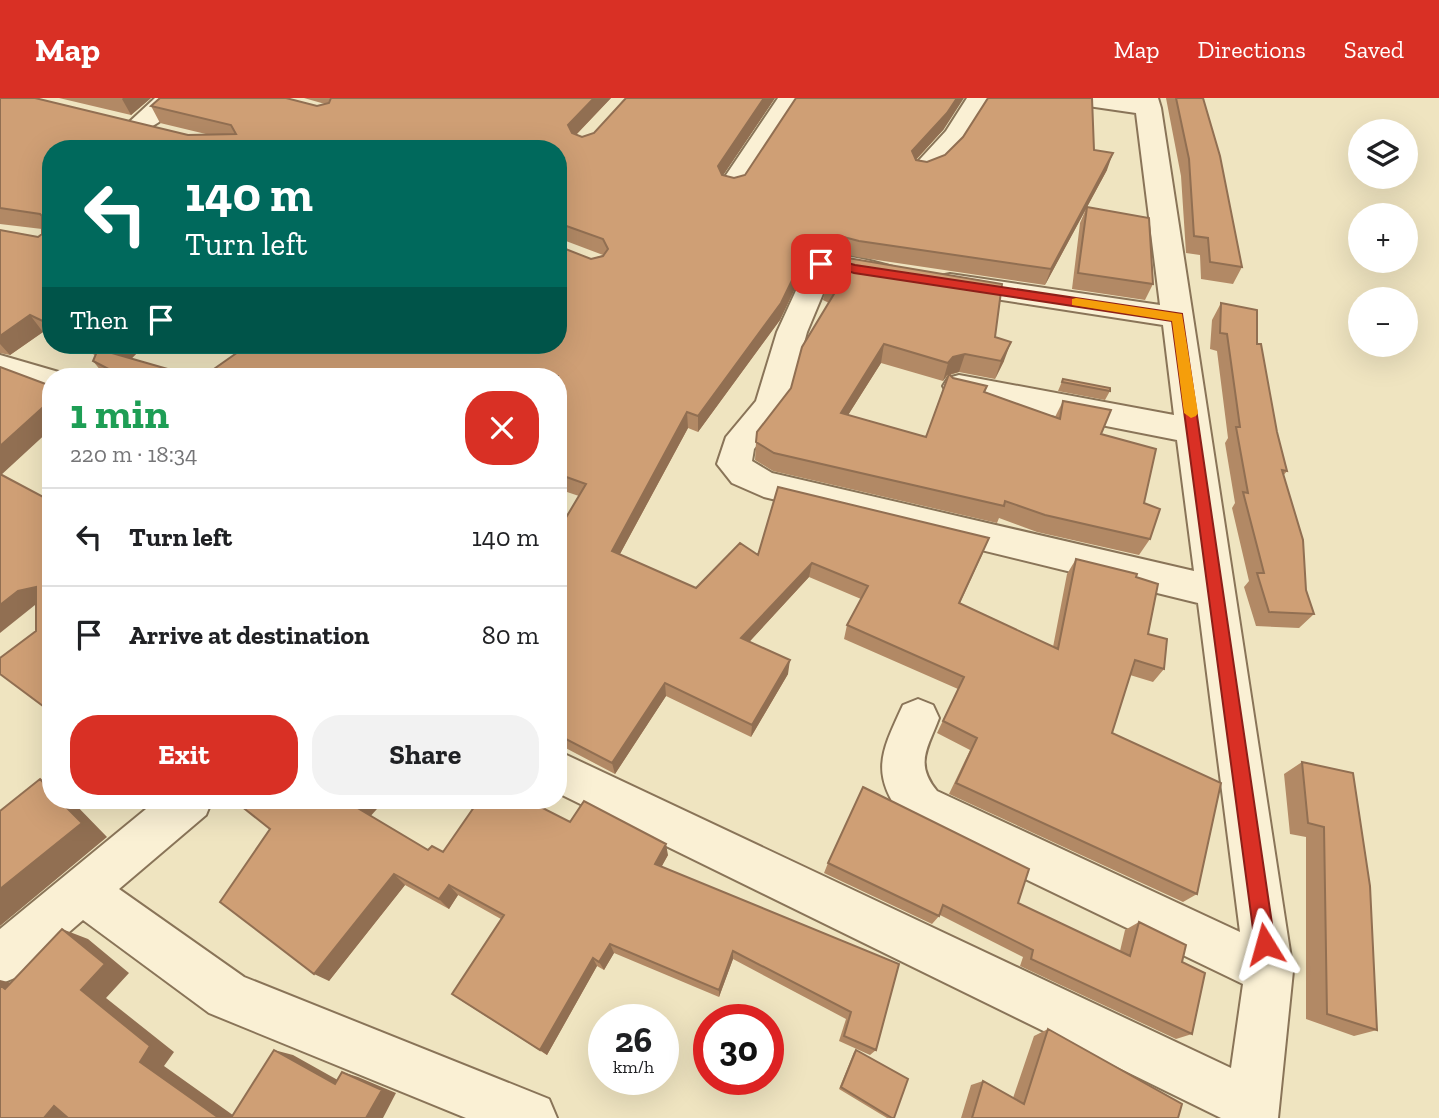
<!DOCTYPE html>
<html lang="en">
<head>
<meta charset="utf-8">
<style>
	:root { --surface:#fff; --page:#f2f2f2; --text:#202124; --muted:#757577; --line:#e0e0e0; --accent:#d93025 }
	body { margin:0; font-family:"Zilla Slab",serif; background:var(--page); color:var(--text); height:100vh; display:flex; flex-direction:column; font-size:26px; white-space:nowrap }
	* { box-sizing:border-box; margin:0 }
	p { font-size:23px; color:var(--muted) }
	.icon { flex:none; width:38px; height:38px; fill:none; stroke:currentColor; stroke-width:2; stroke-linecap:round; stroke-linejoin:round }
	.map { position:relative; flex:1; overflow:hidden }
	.details { position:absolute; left:42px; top:270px; width:525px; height:441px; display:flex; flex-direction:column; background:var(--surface); border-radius:28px; box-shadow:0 7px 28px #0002 }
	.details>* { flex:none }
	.hud { position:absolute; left:42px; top:42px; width:525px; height:214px; border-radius:28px; box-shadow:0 7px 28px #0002; background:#00695c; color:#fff; overflow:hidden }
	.tools { position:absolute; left:1348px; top:21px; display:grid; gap:14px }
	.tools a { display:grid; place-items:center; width:70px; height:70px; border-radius:50%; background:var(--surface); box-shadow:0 7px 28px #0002; font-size:35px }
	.speed { position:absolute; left:588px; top:906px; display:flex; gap:14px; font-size:35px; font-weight:700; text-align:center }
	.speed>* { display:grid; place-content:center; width:91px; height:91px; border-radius:50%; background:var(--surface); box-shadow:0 7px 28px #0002; line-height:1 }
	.speed small { font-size:18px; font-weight:400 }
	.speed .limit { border:10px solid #d22; background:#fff; color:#111 }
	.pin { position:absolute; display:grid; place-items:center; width:60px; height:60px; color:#fff; margin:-30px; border-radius:14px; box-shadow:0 4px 10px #0006 }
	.me { position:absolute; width:77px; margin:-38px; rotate:352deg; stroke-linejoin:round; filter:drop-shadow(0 0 5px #0008) }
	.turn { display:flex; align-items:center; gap:24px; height:147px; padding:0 28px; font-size:32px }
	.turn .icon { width:91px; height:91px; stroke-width:2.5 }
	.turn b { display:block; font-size:49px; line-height:60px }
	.then { display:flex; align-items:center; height:66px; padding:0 28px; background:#0003; gap:14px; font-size:26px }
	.round { display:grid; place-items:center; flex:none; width:74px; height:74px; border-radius:28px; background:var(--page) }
	.headline { display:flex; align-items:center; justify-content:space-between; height:119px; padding:0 28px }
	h1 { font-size:42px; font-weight:700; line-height:52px; color:#1e9e55 }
	.cta { display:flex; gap:14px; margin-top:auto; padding:14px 28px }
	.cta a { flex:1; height:80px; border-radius:28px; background:var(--accent); color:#fff; font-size:28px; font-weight:700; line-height:80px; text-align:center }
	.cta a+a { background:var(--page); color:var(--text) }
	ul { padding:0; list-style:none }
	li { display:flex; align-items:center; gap:21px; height:98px; padding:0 28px; border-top:2px solid var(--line) }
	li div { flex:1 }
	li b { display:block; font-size:26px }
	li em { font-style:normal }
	header { display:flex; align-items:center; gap:42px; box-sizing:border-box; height:98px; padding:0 35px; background:var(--accent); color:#fff }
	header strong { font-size:33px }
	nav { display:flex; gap:38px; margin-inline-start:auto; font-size:24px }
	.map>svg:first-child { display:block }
</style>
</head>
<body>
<header>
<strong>Map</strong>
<nav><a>Map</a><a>Directions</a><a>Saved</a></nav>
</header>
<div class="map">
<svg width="1439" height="1020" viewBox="0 0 1439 1020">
	<rect width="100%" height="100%" fill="#efe4c0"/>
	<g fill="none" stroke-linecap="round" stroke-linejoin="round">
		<defs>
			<path id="minor" d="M155 0H182C171 16 148 38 128 33L125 28Z
				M778 0H802L742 92 733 94 724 92 720 86Z
				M967 0H991C980 21 953 67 932 77 926 80 921 78 915 77L911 71 946 33Z
				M1069 0H1158L1161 10 1293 873 1278 1020H1221L558 695V653L1231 970 1243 886 905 723C870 675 880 657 903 607L918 601 933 607 939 620C928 650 914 665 937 693L1240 834 1198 505 764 399 732 385 717 366 726 339 756 303 777 234 811 160C838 153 867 162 893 169L897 175 893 181 883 184 832 174 807 234 787 307 754 351 752 363 772 375 1194 473 1177 342 959 299 948 296 943 288 948 280 959 277 1174 317 1163 227 950 194 940 192 935 185 940 178 950 176 1160 207 1136 15 1081 7 1073 5Z
				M0 257 62 275 64 278H51V294L0 279Z
				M157 702H212L206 717 119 791 244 879 549 1001 557 1020H466L209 915 83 822 17 879 0 886V831Z"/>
		</defs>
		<use href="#minor" stroke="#897458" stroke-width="4"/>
		<use href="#minor" fill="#faf0d4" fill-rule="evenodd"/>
	</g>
	<path fill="#b28965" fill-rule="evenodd" d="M0 0 188 37H210L160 25 151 8H317L325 6 304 0H611L576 37 582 39 775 0 723 77 734 80 944 31 916 62 927 64 1094 52 1107 72 1087 109 1153 186 1145 202 1072 191 1080 125 1086 111 1045 187 857 159 834 153 811 157 780 222 698 334 688 330 620 456 696 490 758 457 983 455 960 505 1053 549 1067 476 1076 461 1136 479 1148 536 1164 571 1153 584 1130 577 1112 635 1197 796 1183 804 949 696 970 652 937 635 958 591 844 541 847 527 861 501 809 479 749 544 788 576 751 639 666 598 615 676 558 646V433L579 398 558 391V247L591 161 603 157 558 140V51H51V237L43 234 10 257 0 255V132L38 139 42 136V131L0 126Z
		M59 0H151L131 17Z
		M1166 0H1203L1242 169 1233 186 1201 181 1200 157 1186 155 1181 78Z
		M826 183 995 239 1004 263 995 281 959 274 950 277 953 280 987 288 985 294 1055 319 1063 303 1101 336 1144 405 1150 441 1139 457 1037 434 999 420 997 425 773 373 755 362 756 344 791 290 829 205 823 202ZM881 265 943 283 948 277 926 339 848 317Z
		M1221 205 1257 246 1277 334 1287 373 1283 378 1306 492 1314 516 1299 530 1256 528 1244 489 1249 483 1232 410 1235 405 1225 345 1228 340 1217 253 1210 251 1212 222Z
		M72 247H145L131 261 192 278H105L93 263 95 257Z
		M1063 281 1110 293 1105 302 1058 293Z
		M1302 664 1353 675 1377 932 1354 938 1306 921V739L1290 736 1284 676Z
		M371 718 428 752 443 754 570 724 668 757 661 769 899 866 876 952 870 957 839 943 846 921 733 861 719 899 614 855 604 872 597 868 547 957 462 903 501 821 458 797 449 811 405 787 329 883 270 731Z
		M828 765 1018 805 1120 853 1125 832 1139 824 1192 936 1176 941 1020 868 1023 859 940 817 932 826 824 775Z
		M1048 931 1178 1020H961L971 987 983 983 1013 1000 1034 938Z
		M856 952 894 1020H887L839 991 854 954Z"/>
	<path fill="#916f52" d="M123 0H151L131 17 122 1Z
		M594 0H611L570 43 568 27Z
		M764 0H775L718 85V68Z
		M957 0H964L944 31 909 69 912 53Z
		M1113 55 1107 72 1045 187 1051 171Z
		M836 137 834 153 811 157 780 222 698 334V318L812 141Z
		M30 217 43 234 10 257 0 246V238Z
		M1011 244 1004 263 995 281 1001 263Z
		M884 246 881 265 838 333 841 315Z
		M117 247H145L122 270 110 253Z
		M965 256 959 274 947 277 943 283 948 265 953 259Z
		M51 302V331L0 378V348Z
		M687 314 688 330 614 467 612 453Z
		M812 465 809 479 740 554 741 540Z
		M36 489 51 503 35 507 0 535V507L18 493Z
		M790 562 788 576 751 639 752 627Z
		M665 585 666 598 615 676 612 665Z
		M40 681 51 688V693Z
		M59 702H71L107 739 0 828V791Z
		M362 702H385L368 721 356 709Z
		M666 746 668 757 657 777 655 766Z
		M394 776 405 787 329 883 314 876Z
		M449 787 458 797 449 811 439 801Z
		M62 831 88 841 129 875 106 900 174 954 164 968 237 1020H219L140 964 81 892Z
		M610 846 614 855 604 872 599 864Z
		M733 853V861L719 899V892Z
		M593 860 597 868 547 957 540 952Z
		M0 882 20 887 5 891 0 887Z
		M274 952 293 957 352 990 335 986Z
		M342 974 358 979 396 995 383 1020H366Z
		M54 1008 75 1020H44Z"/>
	<path fill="#cf9f75" stroke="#916f52" stroke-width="2" d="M0 0H35L188 37 236 36 231 27 151 8 160 0H286L317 8 329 5 331 0H594L568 27 572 35 582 39 594 35 626 0H764L718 68 722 77 734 80 745 77 796 0H957L947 15 912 53 916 62 927 64 945 57 963 39 988 0H1092L1094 52 1113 55 1051 171 859 143 836 137 812 141 781 205 698 318 687 314 612 453 696 490 740 445 758 457 778 389 989 440 959 505 1058 551 1076 461 1137 476 1136 479 1158 486 1148 536 1167 541 1164 571 1135 562 1112 635 1221 685 1197 796 956 685 977 640 943 623 964 579 847 527 868 488 812 465 741 540 790 562 752 627 665 585 612 665 558 637V433L586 386 558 376V278H204L248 247H558V148L591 161 603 158 608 151 603 141 558 125V51H51V227L30 217 0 238V132L38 139 42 136V118L40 116 0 110Z
		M1176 0H1203L1220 58 1242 169 1210 164 1208 140 1194 138 1189 61Z
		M1087 109 1149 120 1153 186 1078 175Z
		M836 158 1002 186 995 239 1011 244 1001 263 965 256 953 259 948 265 884 246 841 315 926 339 949 276 953 280 987 288 984 294 1060 321 1063 303 1111 312 1101 336 1156 351 1144 405 1160 411 1150 441 1045 417 1005 403 1004 408 774 355 756 344 757 334 791 290 802 249 837 191 826 183Z
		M1221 205 1257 212V246H1261L1277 334 1287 373 1282 372 1303 442 1306 492 1314 516 1269 514 1257 475H1264L1243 394 1248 395 1236 329H1240L1227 236 1220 235Z
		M96 247H117L110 253Z
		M98 251 192 278H122L93 263Z
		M0 269 51 288V302L0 348Z
		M1063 281 1110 290V293L1062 284Z
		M0 376 51 403V614L0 576V560L36 533V489L18 493 0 507Z
		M1302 664 1353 675 1370 788 1377 932 1327 916 1324 729 1308 725Z
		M40 681 51 693V702H59L82 725 0 791V713Z
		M863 689 1029 771 1018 805 1130 858 1139 824 1186 847 1182 864 1205 875 1192 936 1031 861 1033 852 943 807 939 818 828 765Z
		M247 702H362L356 709 428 752 432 748 443 754 479 702H527L570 724 584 703 666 746 655 766 899 866 876 952 844 938 851 914 733 853 719 892 610 846 599 864 593 860 540 952 452 896 504 817 449 787 439 801 394 776 314 876 220 804 270 731 241 708Z
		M62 831 105 866 81 892 150 948 140 964 219 1020H68L54 1008 44 1020H0V887L5 891Z
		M1048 931 1182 1006 1178 1020H972L983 983 1024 1006Z
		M274 952 335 986 342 974 382 992 366 1020H231Z
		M856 952 908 981 894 1020H892L841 989Z"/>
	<path fill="#d93025" stroke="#8d1f18" stroke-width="2" d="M833 161 855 167 1182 216 1275 846 1272 853 1265 856 1258 853 1255 846 1172 223 854 175 833 168 821 170 815 166Z"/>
	<path fill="#f59e0b" d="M1076 200 1182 216 1198 315 1196 318 1191 320 1184 315 1172 223 1072 207V201Z"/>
</svg>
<div class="tools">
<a><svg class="icon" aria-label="layers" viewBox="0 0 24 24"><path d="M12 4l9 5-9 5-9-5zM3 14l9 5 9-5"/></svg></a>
<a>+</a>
<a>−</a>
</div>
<div class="speed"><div>26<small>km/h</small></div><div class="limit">30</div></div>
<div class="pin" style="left:821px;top:166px;background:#d93025"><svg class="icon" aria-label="arrive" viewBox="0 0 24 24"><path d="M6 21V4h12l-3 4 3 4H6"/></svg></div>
<svg class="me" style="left:1265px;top:846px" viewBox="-20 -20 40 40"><path d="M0-17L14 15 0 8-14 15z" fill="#d93025" stroke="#fff" stroke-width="4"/></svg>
<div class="hud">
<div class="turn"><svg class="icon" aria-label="left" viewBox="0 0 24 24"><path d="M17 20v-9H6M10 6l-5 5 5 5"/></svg><div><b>140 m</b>Turn left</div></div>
<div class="then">Then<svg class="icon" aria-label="arrive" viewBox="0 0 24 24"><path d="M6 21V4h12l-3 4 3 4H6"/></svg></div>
</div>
<section class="details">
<div class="headline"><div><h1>1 min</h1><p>220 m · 18:34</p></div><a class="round" style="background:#d93025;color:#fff"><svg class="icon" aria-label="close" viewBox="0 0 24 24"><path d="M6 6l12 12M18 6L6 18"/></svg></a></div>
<ul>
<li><svg class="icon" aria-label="left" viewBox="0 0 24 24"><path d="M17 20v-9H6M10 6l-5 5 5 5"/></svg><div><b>Turn left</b></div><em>140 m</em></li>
<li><svg class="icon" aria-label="arrive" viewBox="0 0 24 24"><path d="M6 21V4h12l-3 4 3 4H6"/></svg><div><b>Arrive at destination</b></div><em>80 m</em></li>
</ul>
<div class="cta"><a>Exit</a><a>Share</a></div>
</section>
</div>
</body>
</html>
